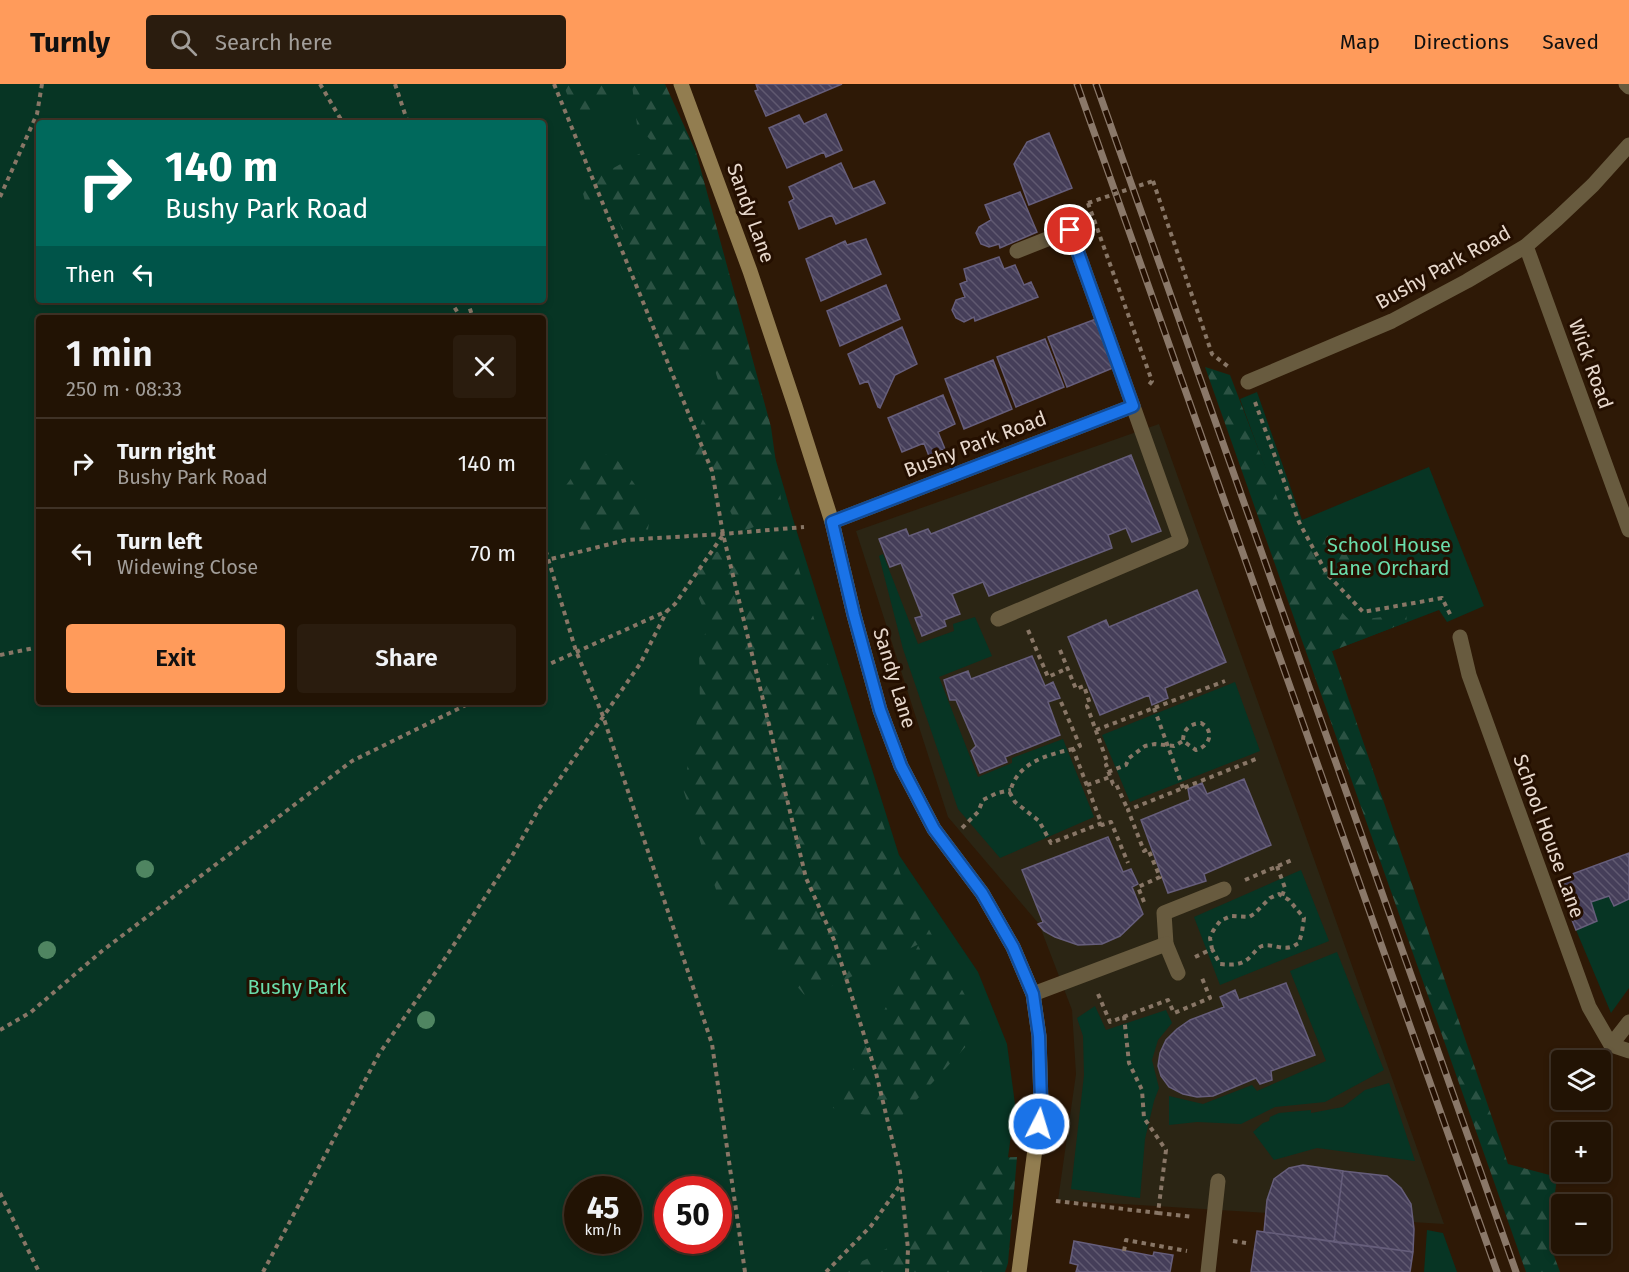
<!DOCTYPE html>
<html lang="en">
<head>
<meta charset="utf-8">
<style>
	:root { --surface:#221304; --page:#2a1c0e; --text:#f1f3f6; --muted:#a29e9a; --line:#3f3226; --accent:#ff9b5b }
	body { margin:0; font-family:"Fira Sans",sans-serif; background:var(--page); color:var(--text); height:100vh; display:flex; flex-direction:column; font-size:22px; white-space:nowrap }
	* { box-sizing:border-box; margin:0 }
	p { font-size:20px; color:var(--muted) }
	.icon { flex:none; width:33px; height:33px; fill:none; stroke:currentColor; stroke-width:2; stroke-linecap:round; stroke-linejoin:round }
	.map { position:relative; flex:1; overflow:hidden }
	.panel { position:absolute; left:36px; top:231px; width:510px; height:390px; display:flex; flex-direction:column; background:var(--surface); border-radius:6px; box-shadow:0 3px 9px #0003,0 0 0 2px var(--line) }
	.panel>* { flex:none }
	.banner { position:absolute; left:36px; top:36px; width:510px; height:183px; border-radius:6px; box-shadow:0 3px 9px #0003,0 0 0 2px var(--line); background:#00695c; color:#fff; overflow:hidden }
	.buttons { position:absolute; left:1551px; top:966px; display:grid; gap:12px }
	.buttons a { display:grid; place-items:center; width:60px; height:60px; border-radius:6px; background:var(--surface); box-shadow:0 3px 9px #0003,0 0 0 2px var(--line); font-size:30px }
	.speed { position:absolute; left:564px; top:1092px; display:flex; gap:12px; font-size:30px; font-weight:700; text-align:center }
	.speed>* { display:grid; place-content:center; width:78px; height:78px; border-radius:50%; background:var(--surface); box-shadow:0 3px 9px #0003,0 0 0 2px var(--line); line-height:1 }
	.speed small { font-size:15px; font-weight:400 }
	.speed .limit { border:9px solid #d22; background:#fff; color:#111 }
	.pin { position:absolute; display:grid; place-items:center; width:51px; height:51px; color:#fff; margin:-26px; border:3px solid #fff; border-radius:50%; box-shadow:0 2px 6px #0007 }
	.me { position:absolute; width:66px; margin:-33px; rotate:5deg; stroke-linejoin:round; filter:drop-shadow(0 0 4px #0008) }
	.turn { display:flex; align-items:center; gap:21px; height:126px; padding:0 30px; font-size:27px }
	.turn .icon { width:78px; height:78px; stroke-width:2.5 }
	.turn b { display:block; font-size:42px; line-height:51px }
	.then { display:flex; align-items:center; height:57px; padding:0 30px; background:#0003; gap:12px; font-size:22px }
	.round { display:grid; place-items:center; flex:none; width:63px; height:63px; border-radius:6px; background:var(--page) }
	.summary { display:flex; align-items:center; justify-content:space-between; height:102px; padding:0 30px }
	h1 { font-size:36px; font-weight:600; line-height:45px }
	.action { display:flex; gap:12px; margin-top:auto; padding:12px 30px }
	.action a { flex:1; height:69px; border-radius:6px; background:var(--accent); color:#111; font-size:24px; font-weight:600; line-height:69px; text-align:center }
	.action a+a { background:var(--page); color:var(--text) }
	ul { padding:0; list-style:none }
	li { display:flex; align-items:center; gap:18px; height:90px; padding:0 30px; border-top:2px solid var(--line) }
	li div { flex:1 }
	li b { display:block; font-size:22px }
	li em { font-style:normal }
	header { display:flex; align-items:center; gap:36px; box-sizing:border-box; height:84px; padding:0 30px; background:var(--accent); color:#111 }
	header strong { font-size:28px }
	nav { display:flex; gap:33px; margin-inline-start:auto; font-size:21px }
	.search { width:420px; height:54px; background:var(--page); display:flex; align-items:center; gap:15px; box-sizing:border-box; padding:0 21px; border-radius:6px; color:var(--muted); font-size:22px }
	.map>svg:first-child { display:block }
</style>
</head>
<body>
<header>
<strong>Turnly</strong>
<div class="search"><svg class="icon" aria-label="search" viewBox="0 0 24 24"><circle cx="10" cy="10" r="6"/><path d="M15 15l6 6"/></svg>Search here</div>
<nav><a>Map</a><a>Directions</a><a>Saved</a></nav>
</header>
<div class="map">
<svg width="1629" height="1188" viewBox="0 0 1629 1188">
	<defs>
		<pattern id="forest-firs" width="22" height="20" patternUnits="userSpaceOnUse" patternTransform="scale(1.5)"><rect width="22" height="20" fill="#073524"/><path d="M5 1l3.5 6h-7zM16 11l3.5 6h-7z" fill="#2b5243"/></pattern>
		<pattern id="building-back-hatch" width="6" height="6" patternUnits="userSpaceOnUse" patternTransform="scale(1.5)"><rect width="6" height="6" fill="#453e59"/><path d="M-1 5l2 2M0 0l6 6M5-1l2 2" fill="none" stroke="#605970"/></pattern>
	</defs>
	<rect width="100%" height="100%" fill="#2e1906"/>
	<path fill="#2b2514" d="M1159 340 1444 1140 1058 1116 1076 990 1072 926 1039 840 948 733 856 447Z"/>
	<path fill="#073524" fill-rule="evenodd" d="M0 0H652L741 257 796 445 899 771 978 888 1007 960 1015 1020 993 1188H0ZM39 39H543V216H39ZM39 234H543V618H39ZM578 1106H628V1156H578ZM668 1106H718V1156H668Z
		M1257 308 1302 436 1429 383 1484 522 1447 538 1439 526 1332 567 1240 315Z
		M883 470 918 560 954 547 953 540 975 533 992 572 939 593 978 693 1012 679V674L1063 655 1094 733 1000 774 958 725 903 565 879 472Z
		M1235 598 1260 667 1130 718 1102 651Z
		M1301 786 1329 857 1220 901 1194 833Z
		M1609 812 1614 821 1629 815V904L1611 929 1576 846 1597 837 1591 818Z
		M1337 868 1384 986 1325 1018 1275 1023 1241 1040 1197 1038 1169 1041V1012L1203 1020 1252 1001 1257 1007 1326 977 1290 887Z
		M1095 922 1106 946 1166 926 1172 939 1158 956 1152 976 1159 1004 1154 1017 1145 1055 1140 1114 1071 1105 1084 991 1083 952 1077 934Z
		M1389 999 1415 1077 1317 1064 1274 1076 1253 1048 1263 1039 1269 1037 1270 1033 1279 1029 1311 1026V1029L1343 1023 1365 1006Z
		M1427 1146 1443 1149 1457 1188H1424Z"/>
	<path fill="url(#forest-firs)" d="M563 0H665L696 68 771 343 783 430 740 449 719 402 688 369 719 299 711 274 667 262 613 122 585 117 581 102 655 61 637 41 632 1 581 45Z
		M1205 283 1230 291 1291 450 1352 446 1367 482 1325 510 1350 537 1406 530 1407 538 1332 567 1508 1080 1557 1093 1549 1158 1560 1188H1526Z
		M613 370 651 423 648 446 581 447 564 404 587 373Z
		M792 463 836 606 904 800 983 944 896 1038 833 1024 919 860 807 914 772 873 725 833 683 705 700 622 699 563 710 539 691 497 699 469Z
		M1017 1073 1008 1179 1005 1188H848L853 1182 934 1140 989 1074Z"/>
	<path fill="url(#building-back-hatch)" stroke="#665e7b" stroke-width="1.5" d="M756 0H842L766 32 755 7 758 6Z
		M826 30 842 66 826 73 824 68 787 84 769 44 799 31 804 40Z
		M1049 49 1072 104 1029 121 1014 80 1027 58Z
		M841 79 853 105 874 97 885 119 836 140 832 131 799 145 789 118 794 115 789 103Z
		M1020 108 1037 148 1000 164 999 160 989 163 981 160 976 149 979 143 991 136 985 121Z
		M866 155 881 190 821 217 806 175 845 157 847 161Z
		M999 173 1004 185 1015 181 1024 201 1031 198 1038 213 975 237 974 233 964 238 956 234 952 226 956 216 965 213 960 200 967 197 964 185Z
		M886 201 900 235 840 262 827 227Z
		M1096 235 1115 283 1067 303 1048 253Z
		M902 243 917 280 895 291 880 324 878 323 868 297 860 300 848 270Z
		M1045 255 1064 303 1016 323 997 273Z
		M993 276 1012 325 964 345 945 295Z
		M943 311 955 340 938 348 945 365 929 372 924 359 902 368 888 334Z
		M1131 371 1161 447 1132 458 1126 444 1108 451 1112 464 989 512 983 498 952 510 960 530 944 536 946 542 922 552 915 534 922 532 901 479 890 483 879 455 906 445 909 452 928 445 931 450Z
		M1197 506 1226 578 1165 604 1168 614 1152 621 1149 611 1100 631 1068 553 1106 536 1109 543Z
		M1032 572 1045 602 1053 598 1060 614 1048 618 1060 651 1005 673 1007 678 980 689 971 667 976 662 956 616H950L944 596 968 587 971 595Z
		M1244 695 1271 761 1204 790 1206 797 1168 809 1141 736 1190 716 1188 705 1202 699 1207 710Z
		M1108 753 1123 788 1131 785 1138 800 1132 803 1143 830 1120 852 1102 860 1078 861 1055 853 1044 847 1038 840 1043 838 1022 786Z
		M1629 769V815L1614 822 1609 812 1591 818 1597 837 1576 846 1556 796Z
		M1286 899 1315 971 1271 987 1272 996 1260 1000 1256 994 1213 1012 1197 1013 1183 1010 1169 1003 1161 992 1158 982 1160 969 1166 956 1177 945 1190 936 1224 923 1220 913 1235 906 1239 916Z
		M1303 1081 1343 1087 1334 1158 1264 1148 1267 1116 1274 1095 1289 1084Z
		M1343 1087 1387 1092 1401 1104 1411 1120 1414 1145 1413 1168 1334 1158Z
		M1257 1147 1413 1168 1410 1188H1251Z
		M1074 1157 1153 1172 1154 1168 1173 1171 1170 1188H1076L1078 1181 1070 1179Z"/>
	<g fill="none" stroke-linecap="round" stroke-linejoin="round">
		<path stroke="#887666" stroke-width="4" stroke-dasharray="4.5 4.5" stroke-linecap="butt" d="M320 0 343 39
			M395 0 408 39
			M554 0 712 387 723 450 806 794 834 856 876 989 900 1088 908 1165 907 1188
			M1153 97 1212 270 1230 284
			M0 113 37 30 42 0
			M1088 119 1152 297 1149 301
			M450 216 461 234
			M467 216 473 234
			M1255 318 1299 438 1327 490 1363 528 1442 514 1451 532
			M543 458 576 567 603 632 712 960 745 1188
			M543 477 626 456 723 450 804 443
			M1028 546 1048 593 1068 584
			M1060 566 1076 605 1084 602 1090 620 1087 622 1108 680 1106 681 1113 700H1116L1128 726
			M0 571 39 563
			M543 583 667 527 675 520 723 451
			M1061 618 1080 662 1073 665 1102 741 1111 738 1128 779
			M1154 624 1183 704
			M1096 646 1225 597
			M1073 665C1046 671 1016 679 1010 709L1015 718 1039 737 1051 759 1102 739
			M1108 688 1126 681 1129 674 1145 662 1155 660 1174 662 1183 657 1196 666C1210 662 1215 647 1201 639 1189 640 1183 646 1183 657
			M1087 701 1110 693
			M962 744 978 728 983 716 997 709 1011 706
			M1277 782 1285 804 1282 812
			M1245 796 1292 776
			M1144 818 1138 803 1160 793 1148 765 1144 767 1128 726 1256 675
			M1195 873 1212 865 1220 880C1232 881 1242 882 1251 872 1255 868 1257 864 1262 862 1271 859 1281 866 1291 863 1294 863 1296 860 1299 859L1302 848 1304 834 1289 816 1279 810 1270 814 1254 830 1249 833 1231 832 1220 837 1213 847 1210 854 1212 865
			M1098 910 1110 938 1168 916 1174 929 1210 914 1202 894
			M0 946 31 928 102 867 352 677 472 618
			M0 1109 39 1188
			M1056 1117 1158 1129 1166 1066 1144 1034 1142 1006 1129 979 1124 932
			M1158 1129 1193 1133
			M1233 1157 1246 1159
			M1124 1167 1126 1156 1187 1167
			M263 1188 379 970 436 888 512 772 540 723 640 580 667 527
			M826 1188 871 1142 901 1100"/>
		<path stroke="#685b3f" stroke-width="15" d="M998 535 1181 457 1133 322
			M1166 860 1164 829 1224 805"/>
		<path stroke="#685b3f" stroke-width="15" d="M1626 0 1629 3
			M1526 162 1629 446
			M1248 298 1392 237 1467 197 1526 162 1557 135 1593 101 1629 61
			M832 438 1133 322 1070 146 1017 167
			M1460 553 1469 591 1589 923 1611 961 1629 967
			M1033 910 1166 860 1178 889
			M1611 961 1629 938
			M1208 1188 1218 1097"/>
		<path stroke="#927d50" stroke-width="15" d="M681 0 750 187 795 322 832 438 854 531 880 626 901 682 934 745 982 809 1013 863 1033 910 1039 952 1041 1019 1019 1188"/>
		<defs>
			<path id="rail" d="M1077 0 1497 1188
				M1096 0 1516 1188"/>
		</defs>
		<use href="#rail" stroke="#8a7869" stroke-width="7"/>
		<use href="#rail" stroke="#240f00" stroke-width="4.5" stroke-dasharray="14" stroke-linecap="butt"/>
		<path stroke="#887666" stroke-width="4" stroke-dasharray="4.5 4.5" stroke-linecap="butt" d="M1088 119 1153 97"/>
	</g>
	<g fill="#4f8561">
		<circle cx="145" cy="785" r="9"/>
		<circle cx="47" cy="866" r="9"/>
		<circle cx="426" cy="936" r="9"/>
	</g>
	<g fill="none" stroke-linecap="round" stroke-linejoin="round">
		<defs>
			<path id="route" d="M1039 1040 1041 1019 1039 952 1033 910 1013 863 982 809 934 745 901 682 880 626 854 531 832 438 1133 322 1070 146"/>
		</defs>
		<use href="#route" stroke="#114b97" stroke-width="15"/>
		<use href="#route" stroke="#1a73e8" stroke-width="10"/>
	</g>
	<g text-anchor="middle" stroke-width="6" stroke-linejoin="round" paint-order="stroke">
		<g font-size="20" fill="#e8d9cd" stroke="#240f00">
			<text transform="translate(751 129) rotate(70)" y="7">Sandy Lane</text>
			<text transform="translate(1443 183) rotate(-29)" y="7">Bushy Park Road</text>
			<text transform="translate(1591 280) rotate(70)" y="7">Wick Road</text>
			<text transform="translate(975 360) rotate(-21)" y="7">Bushy Park Road</text>
			<text transform="translate(895 594) rotate(73)" y="7">Sandy Lane</text>
			<text transform="translate(1549 752) rotate(70)" y="7">School House Lane</text>
		</g>
		<g font-size="20" fill="#6adeac" stroke="#240f00">
			<text x="1389" y="468">School House<tspan x="1389" dy="23">Lane Orchard</tspan></text>
			<text x="297" y="910">Bushy Park</text>
		</g>
	</g>
</svg>
<div class="buttons">
<a><svg class="icon" aria-label="layers" viewBox="0 0 24 24"><path d="M12 4l9 5-9 5-9-5zM3 14l9 5 9-5"/></svg></a>
<a>+</a>
<a>−</a>
</div>
<div class="speed"><div>45<small>km/h</small></div><div class="limit">50</div></div>
<div class="pin" style="left:1070px;top:146px;background:#d93025"><svg class="icon" aria-label="arrive" viewBox="0 0 24 24"><path d="M6 21V4h12l-3 4 3 4H6"/></svg></div>
<svg class="me" style="left:1039px;top:1040px" viewBox="-20 -20 40 40"><circle r="17" fill="#1a73e8" stroke="#fff" stroke-width="3"/><path d="M0-11L8 9 0 5-8 9z" fill="#fff"/></svg>
<div class="banner">
<div class="turn"><svg class="icon" aria-label="right" viewBox="0 0 24 24"><path d="M7 20v-9h11M14 6l5 5-5 5"/></svg><div><b>140 m</b>Bushy Park Road</div></div>
<div class="then">Then<svg class="icon" aria-label="left" viewBox="0 0 24 24"><path d="M17 20v-9H6M10 6l-5 5 5 5"/></svg></div>
</div>
<section class="panel">
<div class="summary"><div><h1>1 min</h1><p>250 m · 08:33</p></div><a class="round"><svg class="icon" aria-label="close" viewBox="0 0 24 24"><path d="M6 6l12 12M18 6L6 18"/></svg></a></div>
<ul>
<li><svg class="icon" aria-label="right" viewBox="0 0 24 24"><path d="M7 20v-9h11M14 6l5 5-5 5"/></svg><div><b>Turn right</b><p>Bushy Park Road</p></div><em>140 m</em></li>
<li><svg class="icon" aria-label="left" viewBox="0 0 24 24"><path d="M17 20v-9H6M10 6l-5 5 5 5"/></svg><div><b>Turn left</b><p>Widewing Close</p></div><em>70 m</em></li>
</ul>
<div class="action"><a>Exit</a><a>Share</a></div>
</section>
</div>
</body>
</html>
